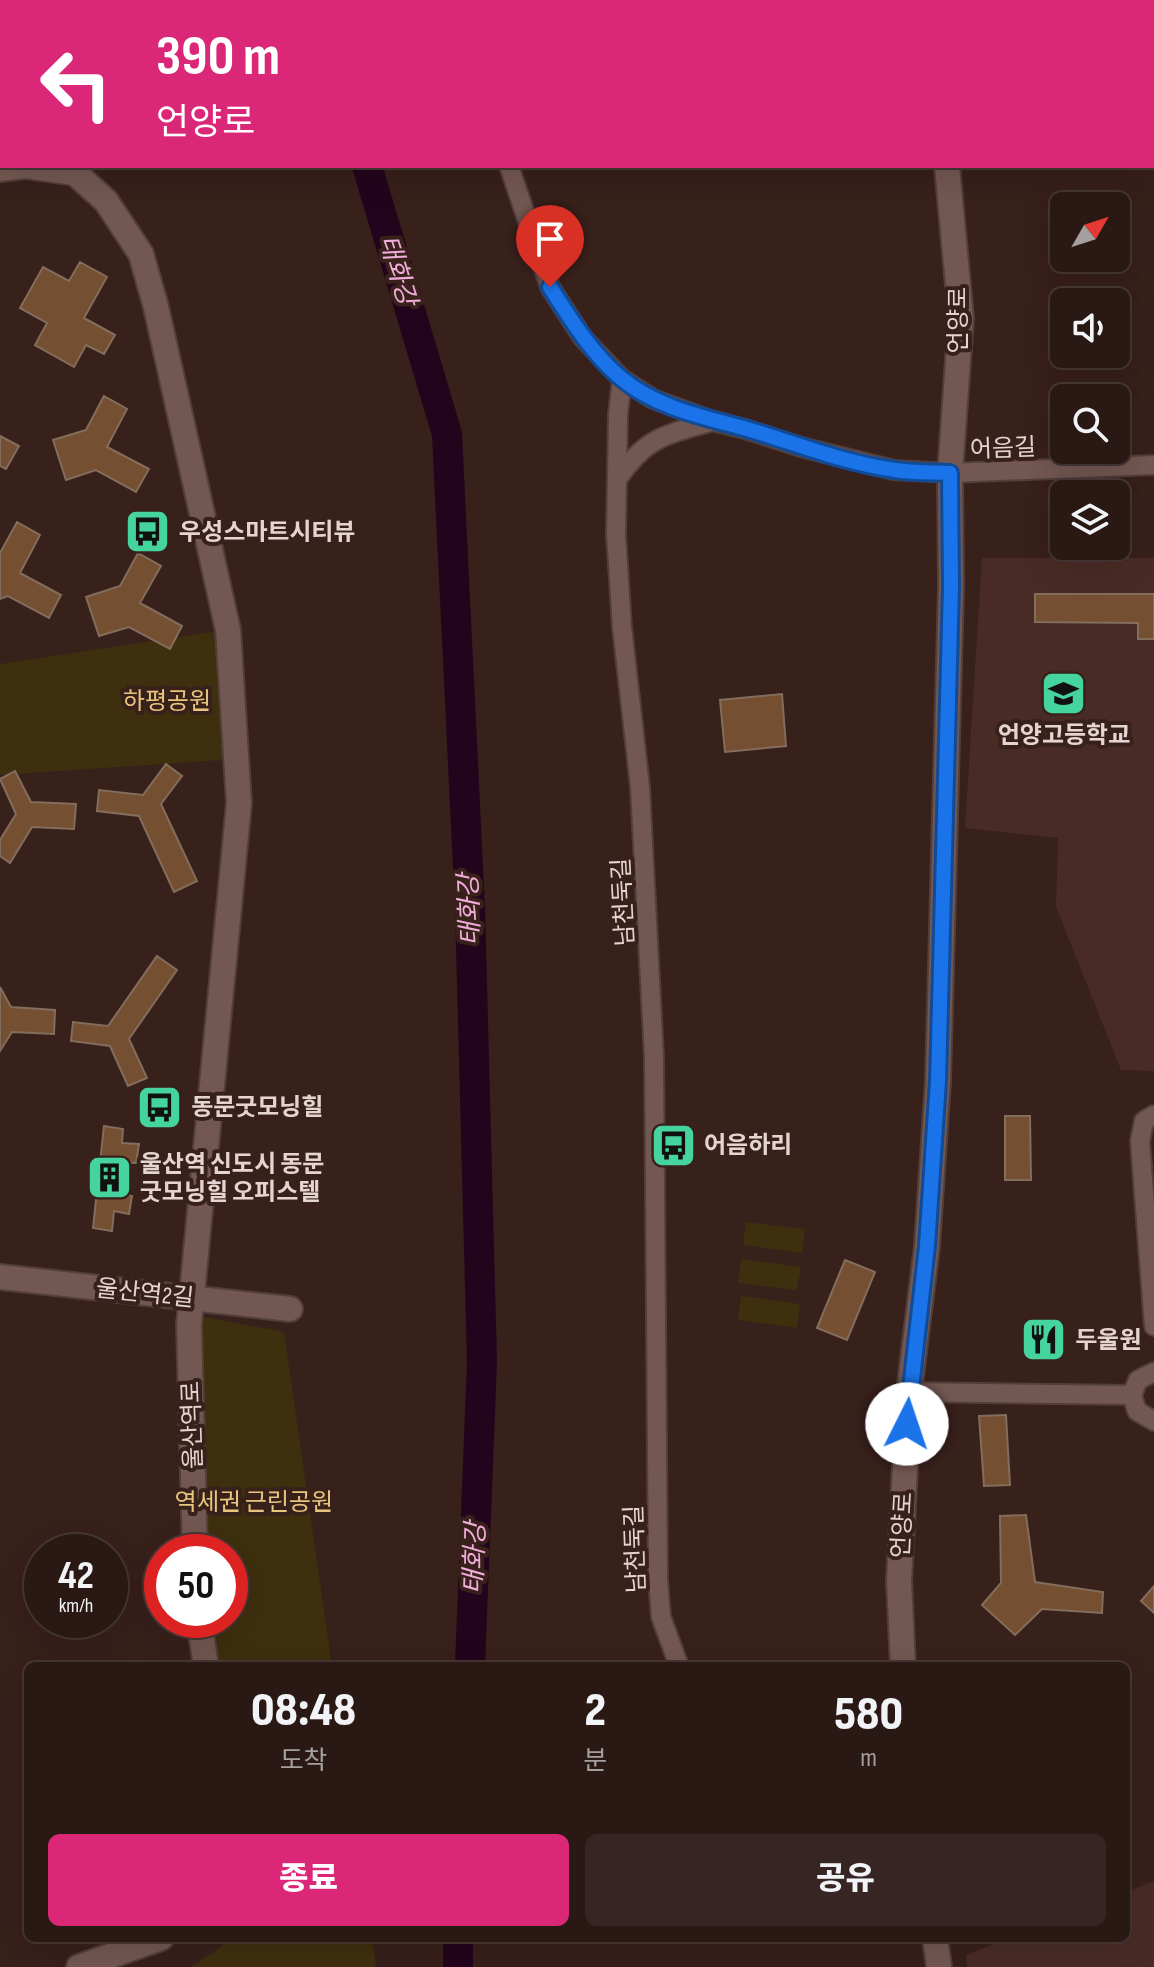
<!DOCTYPE html>
<html lang="ko">
<head>
<meta charset="utf-8">
<style>
	:root { --surface:#2a1814; --page:#362522; --text:#f1f3f6; --muted:#a5a0a0; --line:#463734; --accent:#db2777 }
	body { margin:0; font-family:"Sofia Sans Condensed","Noto Sans KR",sans-serif; background:var(--page); color:var(--text); height:100vh; display:flex; flex-direction:column; font-size:30px; white-space:nowrap }
	* { box-sizing:border-box; margin:0 }
	p { font-size:26px; color:var(--muted) }
	.icon { flex:none; width:44px; height:44px; fill:none; stroke:currentColor; stroke-width:2; stroke-linecap:round; stroke-linejoin:round }
	.map { position:relative; flex:1; overflow:hidden }
	.panel { position:absolute; left:24px; top:1662px; width:1106px; height:280px; display:flex; flex-direction:column; background:var(--surface); border-radius:12px; box-shadow:0 8px 32px #0002,0 0 0 2px var(--line) }
	.panel>* { flex:none }
	.top-card { position:absolute; left:0px; top:0px; width:1154px; height:168px; box-shadow:0 8px 32px #0002,0 0 0 2px var(--line); background:#db2777; color:#fff; overflow:hidden }
	.needle { width:52px; rotate:51deg }
	.fabs { position:absolute; left:1050px; top:192px; display:grid; gap:16px }
	.fabs a { display:grid; place-items:center; width:80px; height:80px; border-radius:12px; background:var(--surface); box-shadow:0 8px 32px #0002,0 0 0 2px var(--line); font-size:40px }
	.speed { position:absolute; left:24px; top:1534px; display:flex; gap:16px; font-size:40px; font-weight:700; text-align:center }
	.speed>* { display:grid; place-content:center; width:104px; height:104px; border-radius:50%; background:var(--surface); box-shadow:0 8px 32px #0002,0 0 0 2px var(--line); line-height:1 }
	.speed small { font-size:20px; font-weight:400 }
	.speed .limit { border:12px solid #d22; background:#fff; color:#111 }
	.pin { position:absolute; display:grid; place-items:center; width:68px; height:68px; color:#fff; margin:-82px -34px; border-radius:50% 50% 50% 0; rotate:-45deg; box-shadow:0 0 8px #0007 }
	.pin .icon { rotate:45deg }
	.me { position:absolute; width:88px; margin:-44px; rotate:4deg; stroke-linejoin:round; filter:drop-shadow(0 0 6px #0008) }
	.turn { display:flex; align-items:center; gap:28px; height:168px; padding:0 24px; font-size:36px }
	.turn .icon { width:104px; height:104px; stroke-width:2.5 }
	.turn b { display:block; font-size:56px; line-height:68px }
	.eta { display:flex; justify-content:space-evenly; align-items:center; height:136px; text-align:center }
	.eta b { font-size:48px; font-weight:800; line-height:56px }
	.primary-button { display:flex; gap:16px; margin-top:auto; padding:16px 24px }
	.primary-button a { flex:1; height:92px; border-radius:12px; background:var(--accent); color:#fff; font-size:32px; font-weight:800; line-height:92px; text-align:center }
	.primary-button a+a { background:var(--page); color:var(--text) }
	.map>svg:first-child { display:block }
</style>
</head>
<body>
<div class="map">
<svg width="1154" height="1967" viewBox="0 0 1154 1967">
	<rect width="100%" height="100%" fill="#38201b"/>
	<path fill="#492b25" d="M982 558H1154V1071L1121 1070 1056 907 1058 838 965 828Z
		M1154 1881V1967H967L966 1955 1009 1938H1126V1892Z"/>
	<path fill="#3e2f0e" d="M218 631 235 740 222 760 0 775V664Z
		M746 1222 805 1229 802 1253 743 1245Z
		M741 1259 801 1267 797 1290 738 1283Z
		M741 1296 800 1304 797 1328 738 1320Z
		M199 1316 284 1332 332 1666H214L206 1620H230V1552H203Z
		M226 1938H372L376 1967H191L222 1946Z"/>
	<g fill="none" stroke-linecap="round" stroke-linejoin="round">
		<path stroke="#24041c" stroke-width="30" d="M312 0 313 2
			M367 166 447 434 470 908 482 1362 470 1666
			M458 1967V1938"/>
	</g>
	<path fill="#754f31" stroke="#836d5c" stroke-width="2" d="M80 262 107 277 84 318 115 335 104 354 86 345 74 367 35 345 47 323 20 308 43 267 69 281Z
		M104 396 127 409 107 447 149 469 136 492 96 470 66 480 53 440 86 430Z
		M0 436 19 446 6 469 0 466Z
		M17 522 40 535 20 573 61 595 49 618 8 596 0 599V553Z
		M138 553 161 566 140 603 182 626 170 649 129 627 99 636 86 597 120 586Z
		M1035 594H1154V639H1138V623L1035 622Z
		M782 694 786 746 725 752 720 700Z
		M166 764 182 776 161 804 197 881 174 892 139 816 97 811 99 790 143 795Z
		M15 771 31 802 76 804 74 829 32 827 10 863 0 856V840L16 814 0 779Z
		M157 956 177 970 129 1039 147 1078 128 1086 110 1046 71 1041 73 1022 108 1026Z
		M0 987 11 1007 55 1010 54 1034 12 1032 0 1051Z
		M1005 1116H1030L1031 1180H1005Z
		M104 1126 123 1129 122 1143 139 1144 136 1163 120 1162 117 1193 132 1196 129 1214 114 1211 112 1231 93 1228Z
		M845 1260 875 1272 847 1340 817 1328Z
		M1006 1415 1010 1485 984 1486 979 1416Z
		M1026 1515 1035 1582 1103 1592 1102 1613 1042 1609 1015 1635 982 1605 1001 1583 1000 1516Z
		M1154 1586V1613L1141 1601Z"/>
	<g fill="none" stroke-linecap="round" stroke-linejoin="round">
		<defs>
			<path id="street" d="M454 0 455 2
				M509 166 550 287 583 338 622 379 618 414 616 535 622 627 640 787 654 1057 658 1580 661 1617 679 1666
				M622 379 653 399 713 421 745 429 801 447 894 470 950 473 1154 465
				M618 478C647 436 666 435 713 421
				M1154 1115 1144 1121 1140 1141 1154 1326
				M1154 1372 1138 1380 1132 1395 1137 1411 1154 1421
				M909 1392 1132 1395"/>
			<path id="secondary" d="M892 0 893 2
				M26 166 75 173 106 201 141 254 156 307 228 630 239 803 189 1325 195 1552
				M0 169 24 166
				M0 1277 290 1309
				M199 1620 206 1666
				M903 1666 899 1581 909 1392 927 1246 938 1081 951 587 950 473 961 318 947 166
				M935 1938 939 1967
				M79 1967 161 1938"/>
			<path id="highway" d="M7 2 13 0"/>
		</defs>
		<use href="#street" stroke="#523e3a" stroke-width="22"/>
		<use href="#secondary" stroke="#523e3a" stroke-width="28"/>
		<use href="#highway" stroke="#523e3a" stroke-width="36"/>
		<use href="#street" stroke="#735751" stroke-width="18"/>
		<use href="#secondary" stroke="#735751" stroke-width="24"/>
		<use href="#highway" stroke="#b66c7d" stroke-width="32"/>
	</g>
	<g fill="none" stroke-linecap="round" stroke-linejoin="round">
		<defs>
			<path id="route" d="M550 287C571 320 592 354 622 379 657 408 704 417 747 429 795 443 844 463 895 470 913 473 932 472 950 473L951 587 938 1081 927 1246 907 1424"/>
		</defs>
		<use href="#route" stroke="#114b97" stroke-width="20"/>
		<use href="#route" stroke="#1a73e8" stroke-width="14"/>
	</g>
	<defs>
		<symbol id="bus-square" viewBox="-11 -11 22 22"><rect x="-9" y="-9" width="18" height="18" rx="4" fill="#46d49e" stroke="#38201b"/><path d="M-5-6H5V4H4V6H2V4H-2V6H-4V4H-5ZM-3.5-4V0h7V-4ZM-3.5 1.2v1.5H-2V1.2ZM2 1.2v1.5H3.5V1.2Z" fill="#111"/></symbol>
		<symbol id="school-square" viewBox="-11 -11 22 22"><rect x="-9" y="-9" width="18" height="18" rx="4" fill="#46d49e" stroke="#38201b"/><path d="M0-5L7-2L0 1L-7-2ZM-4 1L0 2.5L4 1V4Q0 6-4 4Z" fill="#111"/></symbol>
		<symbol id="building-square" viewBox="-11 -11 22 22"><rect x="-9" y="-9" width="18" height="18" rx="4" fill="#46d49e" stroke="#38201b"/><path d="M-4-6H4V6H1V3H-1V6H-4ZM-2.5-4.3h1.7v1.8h-1.7ZM.8-4.3h1.7v1.8H.8ZM-2.5-1h1.7V.8h-1.7ZM.8-1h1.7V.8H.8Z" fill="#111"/></symbol>
		<symbol id="restaurant-square" viewBox="-11 -11 22 22"><rect x="-9" y="-9" width="18" height="18" rx="4" fill="#46d49e" stroke="#38201b"/><path d="M-5-6h1v4h1v-4h1v4h1v-4h1v5L-1.5 .5V6h-2V.5L-5-1ZM5-6V6H3V1.5H1.5Q1.5-4 5-6Z" fill="#111"/></symbol>
	</defs>
	<g fill-rule="evenodd">
		<use href="#bus-square" x="122" y="506" width="51" height="51"/>
		<use href="#school-square" x="1038" y="668" width="51" height="51"/>
		<use href="#bus-square" x="134" y="1082" width="51" height="51"/>
		<use href="#bus-square" x="648" y="1120" width="51" height="51"/>
		<use href="#building-square" x="84" y="1152" width="51" height="51"/>
		<use href="#restaurant-square" x="1018" y="1314" width="51" height="51"/>
	</g>
	<g text-anchor="middle" stroke-width="8" stroke-linejoin="round" paint-order="stroke">
		<g font-size="24" fill="#e5d4d1" stroke="#38201b">
			<text transform="translate(958 320) rotate(-90)" y="8">언양로</text>
			<text transform="translate(1003 448) rotate(-2)" y="8">어음길</text>
			<text transform="translate(623 902) rotate(-93)" y="8">남천둑길</text>
			<text transform="translate(145 1293) rotate(6)" y="8">울산역2길</text>
			<text transform="translate(192 1425) rotate(-92)" y="8">울산역로</text>
			<text transform="translate(902 1525) rotate(-87)" y="8">언양로</text>
			<text transform="translate(635 1549) rotate(-92)" y="8">남천둑길</text>
		</g>
		<g font-size="24" font-weight="bold" fill="#e5d4d1" stroke="#38201b" text-anchor="start">
			<text x="179" y="540">우성스마트시티뷰</text>
			<text x="1064" y="743" text-anchor="middle">언양고등학교</text>
			<text x="191" y="1115">동문굿모닝힐</text>
			<text x="704" y="1153">어음하리</text>
			<text x="140" y="1172">울산역 신도시 동문<tspan x="140" dy="28">굿모닝힐 오피스텔</tspan></text>
			<text x="1075" y="1348">두울원</text>
		</g>
		<g font-size="24" fill="#e7c57d" stroke="#38201b">
			<text x="167" y="709">하평공원</text>
			<text x="254" y="1510">역세권 근린공원</text>
		</g>
		<g font-size="26" font-style="italic" fill="#f0adda" stroke="#38201b">
			<text transform="translate(398 270) rotate(73)" y="9">태화강</text>
			<text transform="translate(469 910) rotate(-92)" y="9">태화강</text>
			<text transform="translate(474 1558) rotate(-88)" y="9">태화강</text>
		</g>
	</g>
</svg>
<div class="fabs">
<a><svg class="needle" viewBox="-14 -14 28 28"><path d="M0-13l5 13h-10z" fill="#e53935"/><path d="M0 13l5-13h-10z" fill="#a5a0a0"/></svg></a>
<a><svg class="icon" aria-label="sound" viewBox="0 0 24 24"><path d="M4 9h4l5-4v14l-5-4H4zM17 9q2 3 0 6"/></svg></a>
<a><svg class="icon" aria-label="search" viewBox="0 0 24 24"><circle cx="10" cy="10" r="6"/><path d="M15 15l6 6"/></svg></a>
<a><svg class="icon" aria-label="layers" viewBox="0 0 24 24"><path d="M12 4l9 5-9 5-9-5zM3 14l9 5 9-5"/></svg></a>
</div>
<div class="speed"><div>42<small>km/h</small></div><div class="limit">50</div></div>
<div class="pin" style="left:550px;top:287px;background:#d93025"><svg class="icon" aria-label="arrive" viewBox="0 0 24 24"><path d="M6 21V4h12l-3 4 3 4H6"/></svg></div>
<svg class="me" style="left:907px;top:1424px" viewBox="-20 -20 40 40"><circle r="19" fill="#fff"/><path d="M0-13L10 11 0 6-10 11z" fill="#1a73e8"/></svg>
<div class="top-card">
<div class="turn"><svg class="icon" aria-label="left" viewBox="0 0 24 24"><path d="M17 20v-9H6M10 6l-5 5 5 5"/></svg><div><b>390 m</b>언양로</div></div>
</div>
<section class="panel">
<div class="eta">
<div><b>08:48</b><p>도착</p></div>
<div><b>2</b><p>분</p></div>
<div><b>580</b><p>m</p></div>
</div>
<div class="primary-button"><a>종료</a><a>공유</a></div>
</section>
</div>
</body>
</html>
